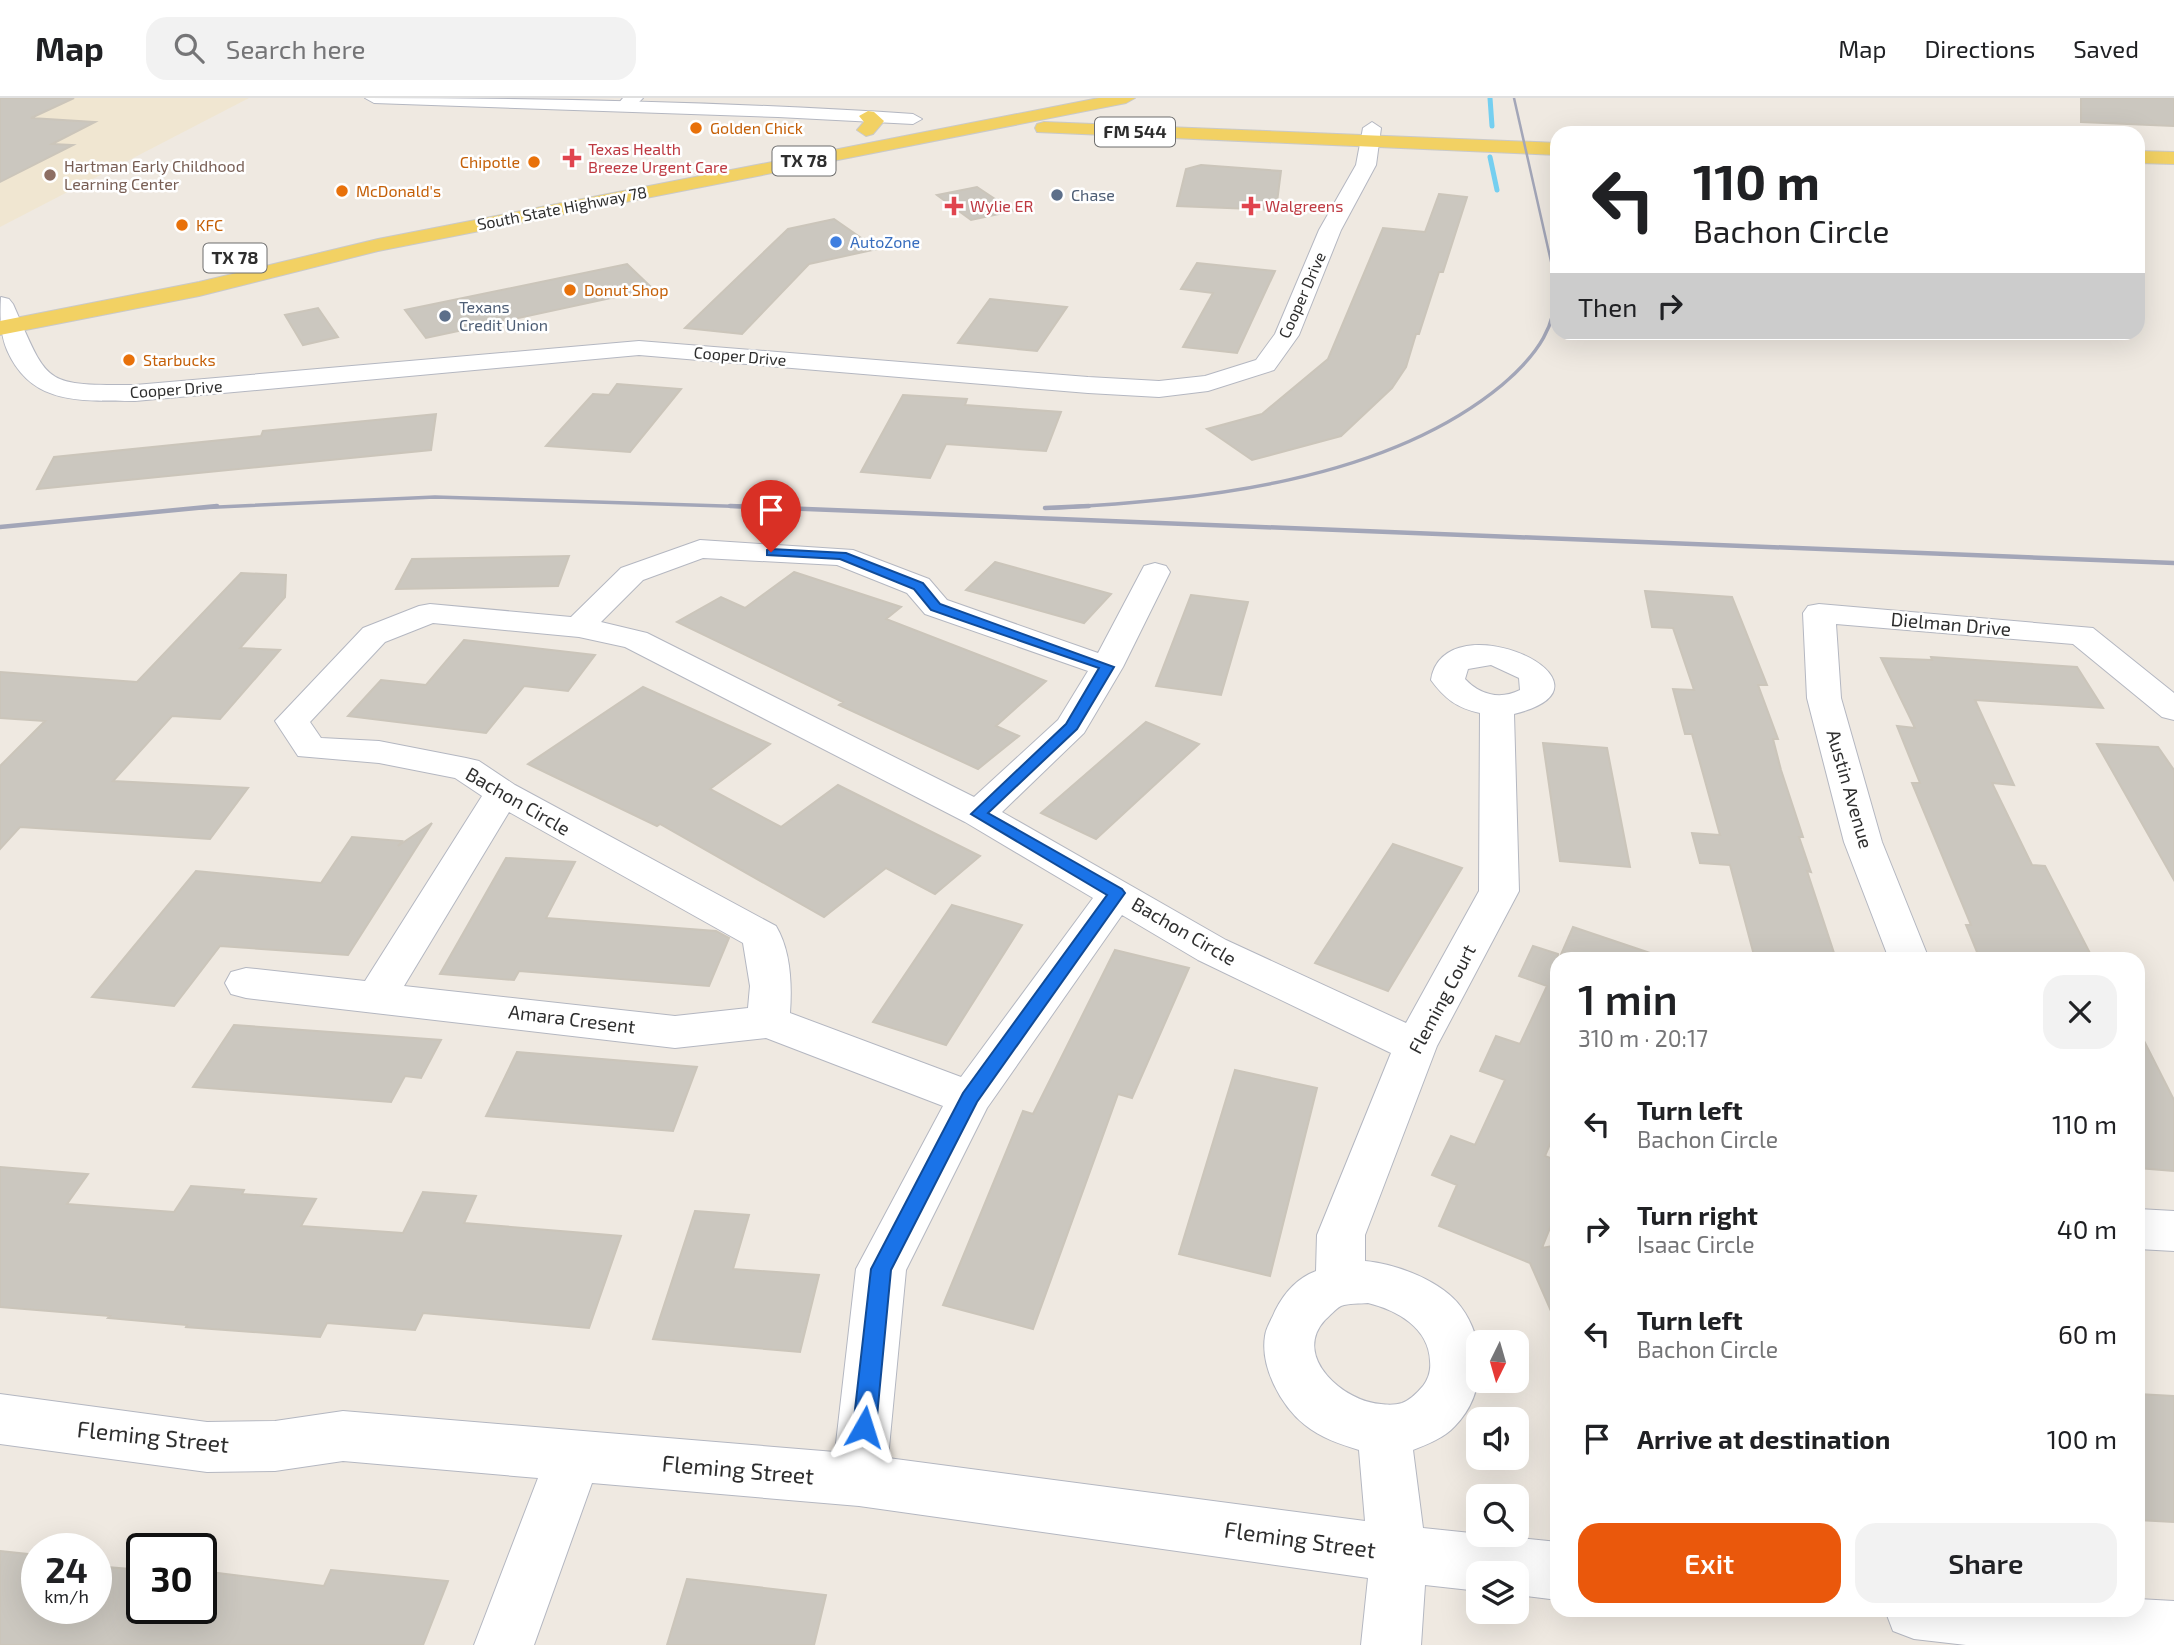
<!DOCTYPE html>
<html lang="en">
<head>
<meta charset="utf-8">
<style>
	:root { --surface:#fff; --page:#f2f2f2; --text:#202124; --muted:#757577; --line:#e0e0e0; --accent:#ea580c }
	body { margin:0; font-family:"Exo 2",sans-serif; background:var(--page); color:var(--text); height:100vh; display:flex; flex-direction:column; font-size:26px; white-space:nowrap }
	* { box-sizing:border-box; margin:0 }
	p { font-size:23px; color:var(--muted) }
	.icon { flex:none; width:38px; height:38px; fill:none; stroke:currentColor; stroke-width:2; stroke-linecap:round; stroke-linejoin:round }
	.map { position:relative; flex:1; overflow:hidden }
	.drawer { position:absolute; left:1550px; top:854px; width:595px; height:665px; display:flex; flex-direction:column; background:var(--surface); border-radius:21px; box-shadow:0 7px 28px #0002 }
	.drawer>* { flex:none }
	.guide { position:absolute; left:1550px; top:28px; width:595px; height:214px; border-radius:21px; box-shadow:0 7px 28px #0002; background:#fff; color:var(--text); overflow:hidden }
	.needle { width:46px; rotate:185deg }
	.fabs { position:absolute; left:1466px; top:1232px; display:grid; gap:14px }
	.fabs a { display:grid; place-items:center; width:63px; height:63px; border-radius:14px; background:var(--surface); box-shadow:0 7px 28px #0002; font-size:35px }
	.speed { position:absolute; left:21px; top:1435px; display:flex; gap:14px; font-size:35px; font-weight:700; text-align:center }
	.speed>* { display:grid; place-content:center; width:91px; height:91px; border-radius:50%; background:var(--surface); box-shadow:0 7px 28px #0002; line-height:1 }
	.speed small { font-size:18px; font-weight:400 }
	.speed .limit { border:4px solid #111; border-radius:10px; background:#fff; color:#111 }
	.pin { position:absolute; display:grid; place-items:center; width:60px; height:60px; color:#fff; margin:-72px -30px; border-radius:50% 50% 50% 0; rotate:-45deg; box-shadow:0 0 7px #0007 }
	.pin .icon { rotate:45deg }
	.me { position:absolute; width:77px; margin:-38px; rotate:6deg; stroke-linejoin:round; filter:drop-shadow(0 0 5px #0008) }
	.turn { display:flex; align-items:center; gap:24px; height:147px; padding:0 28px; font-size:32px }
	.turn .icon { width:91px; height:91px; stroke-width:2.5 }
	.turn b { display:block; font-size:49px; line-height:60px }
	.then { display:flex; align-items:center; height:66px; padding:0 28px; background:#0003; gap:14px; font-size:26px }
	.round { display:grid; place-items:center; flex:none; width:74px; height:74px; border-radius:21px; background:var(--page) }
	.overview { display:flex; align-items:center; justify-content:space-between; height:119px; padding:0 28px }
	h1 { font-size:42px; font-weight:600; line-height:52px }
	.button { display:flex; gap:14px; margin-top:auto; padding:14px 28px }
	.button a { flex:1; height:80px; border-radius:21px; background:var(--accent); color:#fff; font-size:28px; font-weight:600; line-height:80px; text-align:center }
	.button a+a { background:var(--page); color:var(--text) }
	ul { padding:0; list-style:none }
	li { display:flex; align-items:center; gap:21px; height:105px; padding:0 28px }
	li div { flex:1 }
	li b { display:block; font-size:26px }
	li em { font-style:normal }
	header { display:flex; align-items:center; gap:42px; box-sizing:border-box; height:98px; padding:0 35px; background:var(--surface); border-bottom:2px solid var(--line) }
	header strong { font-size:33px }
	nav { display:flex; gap:38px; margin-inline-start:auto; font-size:24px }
	.search { width:490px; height:63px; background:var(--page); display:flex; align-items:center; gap:18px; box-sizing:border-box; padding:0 24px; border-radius:21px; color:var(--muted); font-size:26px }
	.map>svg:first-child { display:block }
</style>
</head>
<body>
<header>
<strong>Map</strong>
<div class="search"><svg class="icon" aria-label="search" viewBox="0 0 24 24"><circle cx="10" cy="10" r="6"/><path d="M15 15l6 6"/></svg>Search here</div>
<nav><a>Map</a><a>Directions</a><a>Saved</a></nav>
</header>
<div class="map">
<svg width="2174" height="1547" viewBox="0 0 2174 1547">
	<rect width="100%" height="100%" fill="#efe9e1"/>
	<path fill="#f0e6d1" d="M0 0H249L0 129Z"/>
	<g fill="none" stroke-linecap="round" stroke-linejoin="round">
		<path stroke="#75cff0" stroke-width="5" d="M1490 0 1492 28
			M1490 59 1497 92"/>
	</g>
	<path fill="#cbc7bf" stroke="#cbc5ba" stroke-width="2" d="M0 0H74L31 20 95 24 52 46 73 47 0 84Z
		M2081 0H2174V28L2081 24Z
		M1201 67 1281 73 1276 112 1177 108 1186 71Z
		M977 89 1013 113 971 122 937 97Z
		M1439 96 1467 99 1443 174H1439L1419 236H1416L1406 269 1392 290 1341 338 1252 362 1207 331 1262 316 1328 261 1383 130 1425 134Z
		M834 121 877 151 809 166 742 236 685 230 788 131Z
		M1197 165 1275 173 1237 255 1183 249 1213 195 1181 191Z
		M627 166 653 191 426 240 405 212Z
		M990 201 1067 209 1037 253 958 245Z
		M318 210 338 239 303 247 285 217Z
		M617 286 681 291 630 354 546 348 593 296 609 297Z
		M903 297 967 301 965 307 1061 314 1046 353 946 346 930 380 861 374Z
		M436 316 431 352 37 391 54 359 261 338 263 333Z
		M569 458 558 488 396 491 412 461Z
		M995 464 1111 496 1084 525 966 492Z
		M794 474 901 509 886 521 1046 583 996 628 1019 638 978 671 839 607 843 604 677 524 721 499 745 510Z
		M241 475 286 477 285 499 240 550 280 552 220 621 172 618 113 683 248 690 210 741 20 729 0 751V668L45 623 0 620V574L137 584Z
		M1645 493 1732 499 1767 587H1758L1778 641H1773L1781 672 1803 739H1799L1811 774 1807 773 1836 861H1755L1730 767 1700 765 1692 735 1720 737 1692 636H1685L1673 591 1694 592 1673 530 1652 529Z
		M1191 497 1248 504 1221 597 1156 588Z
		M464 542 595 557 568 593 524 588 486 635 348 618 381 582 426 587Z
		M1931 559 2077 569 2103 610 1975 602 2014 687 1992 685 2032 767 2045 768 2093 861 1979 859 1966 827H1971L1912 685H1920L1897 628 1915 630 1881 560 1932 562Z
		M643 589 770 646 710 691 781 729 838 687 980 758 935 796 886 770 824 819 660 726 657 728 528 666Z
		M1146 624 1199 646 1096 741 1041 715Z
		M1543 645 1607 650 1630 769 1560 763Z
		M2097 646 2158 649 2174 672V782Z
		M432 725 348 857 220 848 174 908 92 899 196 773 321 785 352 739 402 743 398 748Z
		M1393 746 1462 770 1388 893 1315 865Z
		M506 760 575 764 546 820 716 833 729 840 709 888 519 873 514 882 440 876Z
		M952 807 1022 827 946 947 873 924Z
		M1573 829 1653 856 1652 861H1559Z
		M1533 848 1558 856V1027L1545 1058 1558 1063V1110L1542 1150 1558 1147V1229L1530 1165 1439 1128 1457 1087 1432 1077 1451 1038 1475 1047 1505 982 1480 973 1496 938 1520 946 1547 888 1519 878Z
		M1115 852 1189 870 1132 1000 1118 996 1033 1231 943 1207 1023 1013 1033 1016Z
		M234 927 441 942 421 980 405 978 391 1004 193 989Z
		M2138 931 2174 1002V1073L2138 1070Z
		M517 954 697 969 673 1033 486 1018Z
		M1235 972 1317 990 1270 1178 1179 1156Z
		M0 1069 88 1076 67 1106 174 1114 191 1088 244 1092 242 1096 316 1101 301 1128 403 1135 423 1094 476 1098 464 1125 621 1138 589 1230 423 1215 415 1232 327 1225 320 1239 186 1229 187 1227 108 1220 110 1218 0 1209Z
		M695 1113 749 1117 733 1171 819 1177 800 1254 653 1241Z
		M2138 1296 2174 1298V1424L2138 1422Z
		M0 1453 37 1457V1510H96V1468L142 1472V1510H201V1473L324 1488 331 1472 448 1483 423 1547H0Z
		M687 1481 826 1497 814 1547H667Z"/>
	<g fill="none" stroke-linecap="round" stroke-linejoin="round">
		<defs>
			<path id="minor" d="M623 0H643L632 11 626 12 617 7Z
				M1372 24 1381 30 1376 67 1341 132 1299 237 1274 272 1208 293 1159 299 1088 295 639 257 135 303C83 302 32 309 7 252 0 236 0 216 1 199L9 201 13 206C49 288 43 287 135 287L639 243 1088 279 1159 283 1205 278 1256 262 1275 236 1319 132 1356 67 1363 30Z
				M700 442 853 452 929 481 947 502 1098 555 1144 468 1155 465 1166 468 1170 474 1123 569 1084 635 1002 714 1226 842 1406 925 1479 793 1480 615C1457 610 1445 601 1431 582 1444 499 1636 586 1514 616L1519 793 1437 948 1365 1137V1163C1397 1166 1442 1183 1461 1209 1487 1244 1486 1297 1455 1328 1444 1340 1428 1346 1413 1352L1423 1430 1558 1444V1502L1517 1497V1475H1479V1493L1425 1487 1421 1547H1361L1368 1480 859 1408 592 1385 534 1547H474L538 1380 343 1363 275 1373 207 1374 0 1346V1296L207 1324 275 1323 343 1313 835 1354 856 1171 943 1008 766 940 675 950 246 900 231 896 225 885 231 874 246 870 365 883 482 698 455 680 379 665 298 658 275 623 363 530 419 508 430 506 571 519 621 470ZM703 460 837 467 907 495 925 516 1088 573 1058 622 974 699 647 535 601 524 643 482ZM433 525 579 539 625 549 965 724 1093 800 961 979 790 915C792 887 791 853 776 828L515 687 479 663 466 660 379 643 321 640 310 624 385 544ZM1491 567 1519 580 1520 592C1500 602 1480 597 1465 581L1468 571ZM509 714 743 845 750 888 748 910 675 918 404 888ZM1122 817 1198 862 1391 955 1317 1137 1316 1173C1297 1180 1284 1195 1275 1213 1272 1221 1266 1229 1265 1238 1260 1269 1281 1308 1305 1327 1321 1340 1340 1346 1359 1352L1365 1423 888 1360 906 1172 987 1010ZM1368 1205C1397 1212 1429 1230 1430 1263 1431 1272 1429 1280 1423 1288 1418 1294 1410 1302 1402 1305 1396 1307 1387 1307 1381 1306 1345 1304 1291 1259 1325 1222 1330 1218 1335 1211 1341 1208 1349 1205 1360 1206 1368 1205Z
				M1819 506 2093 530 2174 595V622L2162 619 2073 546 1836 526 1841 600 1882 744 1929 861H1889L1844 744 1807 600 1803 515 1808 508Z
				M2138 1111 2174 1113V1153L2138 1151Z
				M2138 1501 2174 1503V1547H1966L1914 1541 1893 1533 1885 1512H2138Z"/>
			<path id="secondary" d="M365 0C548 0 731 4 913 16L922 21 913 26 778 19 374 5Z"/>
			<path id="primary" d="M1099 0H1135L1126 5 378 153 199 198 0 237V223L199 184 378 141Z
				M868 13 874 14 884 23 873 36 866 38 857 32 864 24 859 18Z
				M1044 24 1558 45V57L1037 34 1035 30 1037 26Z
				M2138 53 2174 54V66L2138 65Z"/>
		</defs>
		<use href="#minor" stroke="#b4b7c1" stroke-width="2"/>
		<use href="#secondary" stroke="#b4b7c1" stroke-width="2"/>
		<use href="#primary" stroke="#c9c9c9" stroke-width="2"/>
		<use href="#minor" fill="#fff" fill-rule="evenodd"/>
		<use href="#secondary" fill="#fff" fill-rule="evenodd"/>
		<use href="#primary" fill="#f2d163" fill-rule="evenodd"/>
		<path stroke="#a3a6b8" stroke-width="2.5" d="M1514 0 1555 181"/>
		<path stroke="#a3a6b8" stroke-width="3.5" d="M197 410 435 399 788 410
			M1053 410C1200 402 1385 384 1502 287 1536 258 1561 226 1555 179"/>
		<path stroke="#a3a6b8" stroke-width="4.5" d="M730 408 2174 465
			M1045 410 1089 408
			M0 429 217 408"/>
	</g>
	<path fill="#1a73e8" stroke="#114b97" stroke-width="2" d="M771 451 846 455 923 485 940 506 1114 569 1077 631 988 715 1122 791 1125 795 977 1004 891 1172 876 1329 872 1336 864 1339 857 1336 853 1329 871 1171 963 995 1107 797 971 716 1066 626 1099 570 931 512 914 491 840 461 767 457V452Z"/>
	<g fill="#e8710a" stroke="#fff" stroke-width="2.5">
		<circle cx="696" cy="30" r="7"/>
		<circle cx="534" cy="64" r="7"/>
		<circle cx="342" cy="93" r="7"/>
		<circle cx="182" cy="127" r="7"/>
		<circle cx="570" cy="192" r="7"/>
		<circle cx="129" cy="262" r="7"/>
	</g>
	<g fill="#e0444e" stroke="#fff" stroke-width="2.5">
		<path d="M568.5 49.5h7v7h7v7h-7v7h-7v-7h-7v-7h7z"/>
		<path d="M950.5 97.5h7v7h7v7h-7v7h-7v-7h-7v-7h7z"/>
		<path d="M1247.5 97.5h7v7h7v7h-7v7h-7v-7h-7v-7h7z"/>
	</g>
	<circle fill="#8d6e63" stroke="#fff" stroke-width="2.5" cx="50" cy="77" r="7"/>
	<g fill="#5c6f8a" stroke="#fff" stroke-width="2.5">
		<circle cx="1057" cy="97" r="7"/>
		<circle cx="445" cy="218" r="7"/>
	</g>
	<circle fill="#3f7fe0" stroke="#fff" stroke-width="2.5" cx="836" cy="144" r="7"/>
	<g text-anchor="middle" stroke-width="5" stroke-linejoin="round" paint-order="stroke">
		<g font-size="16" fill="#c56008" stroke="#fff" text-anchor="start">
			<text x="710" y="36">Golden Chick</text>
			<text x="520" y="70" text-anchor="end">Chipotle</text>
			<text x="356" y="99">McDonald's</text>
			<text x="196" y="133">KFC</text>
			<text x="584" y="198">Donut Shop</text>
			<text x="143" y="268">Starbucks</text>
		</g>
		<g font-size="16" fill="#be3a42" stroke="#fff" text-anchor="start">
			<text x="588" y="57">Texas Health<tspan x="588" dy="18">Breeze Urgent Care</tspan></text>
			<text x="970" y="114">Wylie ER</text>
			<text x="1265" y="114">Walgreens</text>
		</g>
		<g font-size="16" fill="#785e54" stroke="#fff" text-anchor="start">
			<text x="64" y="74">Hartman Early Childhood<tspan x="64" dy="18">Learning Center</tspan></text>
		</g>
		<g font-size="16" fill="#4e5e75" stroke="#fff" text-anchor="start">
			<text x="1071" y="103">Chase</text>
			<text x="459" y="215">Texans<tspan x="459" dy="18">Credit Union</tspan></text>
		</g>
		<g font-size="16" fill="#2e2e2e" stroke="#fff">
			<text transform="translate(562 110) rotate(-11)" y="6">South State Highway 78</text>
			<text transform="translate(1302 197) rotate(-66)" y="6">Cooper Drive</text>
			<text transform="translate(740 258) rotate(5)" y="6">Cooper Drive</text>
			<text transform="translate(176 291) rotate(-4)" y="6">Cooper Drive</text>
		</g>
		<g font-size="16" fill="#366cbe" stroke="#fff" text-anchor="start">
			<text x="850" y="150">AutoZone</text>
		</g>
		<g fill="#fff" stroke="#6d6d6d" stroke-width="2">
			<rect x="1095" y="19.5" width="80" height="29" rx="5"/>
			<rect x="772.5" y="48.5" width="63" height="29" rx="5"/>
			<rect x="203.5" y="145.5" width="63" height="29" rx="5"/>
		</g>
		<g font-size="18" font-weight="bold" fill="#2e2e2e">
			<text x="1135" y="40">FM 544</text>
			<text x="804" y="69">TX 78</text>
			<text x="235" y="166">TX 78</text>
		</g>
		<g font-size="19" fill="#2e2e2e" stroke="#fff">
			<text transform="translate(1951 526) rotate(5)" y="7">Dielman Drive</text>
			<text transform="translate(1850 691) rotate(74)" y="7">Austin Avenue</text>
			<text transform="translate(518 703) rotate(30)" y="7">Bachon Circle</text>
			<text transform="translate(1184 833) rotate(30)" y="7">Bachon Circle</text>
			<text transform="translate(1442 901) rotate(-62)" y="7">Fleming Court</text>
			<text transform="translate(572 921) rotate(7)" y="7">Amara Cresent</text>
		</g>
		<g font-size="23" fill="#2e2e2e" stroke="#fff">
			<text transform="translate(153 1339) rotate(6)" y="8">Fleming Street</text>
			<text transform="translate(738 1372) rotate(5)" y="8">Fleming Street</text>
			<text transform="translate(1300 1442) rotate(8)" y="8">Fleming Street</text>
		</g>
	</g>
</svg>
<div class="fabs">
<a><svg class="needle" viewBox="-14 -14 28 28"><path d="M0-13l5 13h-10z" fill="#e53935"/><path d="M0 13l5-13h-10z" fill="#757577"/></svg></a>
<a><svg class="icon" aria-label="sound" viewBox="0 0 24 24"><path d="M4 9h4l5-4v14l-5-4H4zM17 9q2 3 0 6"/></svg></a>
<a><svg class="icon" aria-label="search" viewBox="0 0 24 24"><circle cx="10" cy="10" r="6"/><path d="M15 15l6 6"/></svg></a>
<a><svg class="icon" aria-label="layers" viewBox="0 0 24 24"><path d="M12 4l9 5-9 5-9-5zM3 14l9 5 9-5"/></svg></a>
</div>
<div class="speed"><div>24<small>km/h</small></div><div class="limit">30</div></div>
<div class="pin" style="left:771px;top:454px;background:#d93025"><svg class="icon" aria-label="arrive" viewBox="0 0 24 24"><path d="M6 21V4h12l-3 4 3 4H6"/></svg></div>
<svg class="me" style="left:864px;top:1329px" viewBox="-20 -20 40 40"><path d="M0-17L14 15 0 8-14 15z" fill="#1a73e8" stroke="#fff" stroke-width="4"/></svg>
<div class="guide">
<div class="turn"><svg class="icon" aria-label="left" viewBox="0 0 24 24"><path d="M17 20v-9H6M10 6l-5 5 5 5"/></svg><div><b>110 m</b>Bachon Circle</div></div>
<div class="then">Then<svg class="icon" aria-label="right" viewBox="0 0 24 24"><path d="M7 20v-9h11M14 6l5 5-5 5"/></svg></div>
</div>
<section class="drawer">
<div class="overview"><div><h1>1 min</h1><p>310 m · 20:17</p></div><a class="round"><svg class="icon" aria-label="close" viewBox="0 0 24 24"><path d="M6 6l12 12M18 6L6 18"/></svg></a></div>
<ul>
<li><svg class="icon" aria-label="left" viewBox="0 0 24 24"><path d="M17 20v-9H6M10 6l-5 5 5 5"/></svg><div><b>Turn left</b><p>Bachon Circle</p></div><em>110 m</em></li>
<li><svg class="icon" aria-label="right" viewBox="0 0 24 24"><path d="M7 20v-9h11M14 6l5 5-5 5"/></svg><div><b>Turn right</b><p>Isaac Circle</p></div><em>40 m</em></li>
<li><svg class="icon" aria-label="left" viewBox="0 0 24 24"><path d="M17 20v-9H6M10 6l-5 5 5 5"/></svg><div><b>Turn left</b><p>Bachon Circle</p></div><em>60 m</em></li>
<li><svg class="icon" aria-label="arrive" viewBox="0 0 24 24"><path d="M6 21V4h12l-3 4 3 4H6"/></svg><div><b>Arrive at destination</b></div><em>100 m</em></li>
</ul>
<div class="button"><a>Exit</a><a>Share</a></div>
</section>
</div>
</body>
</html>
